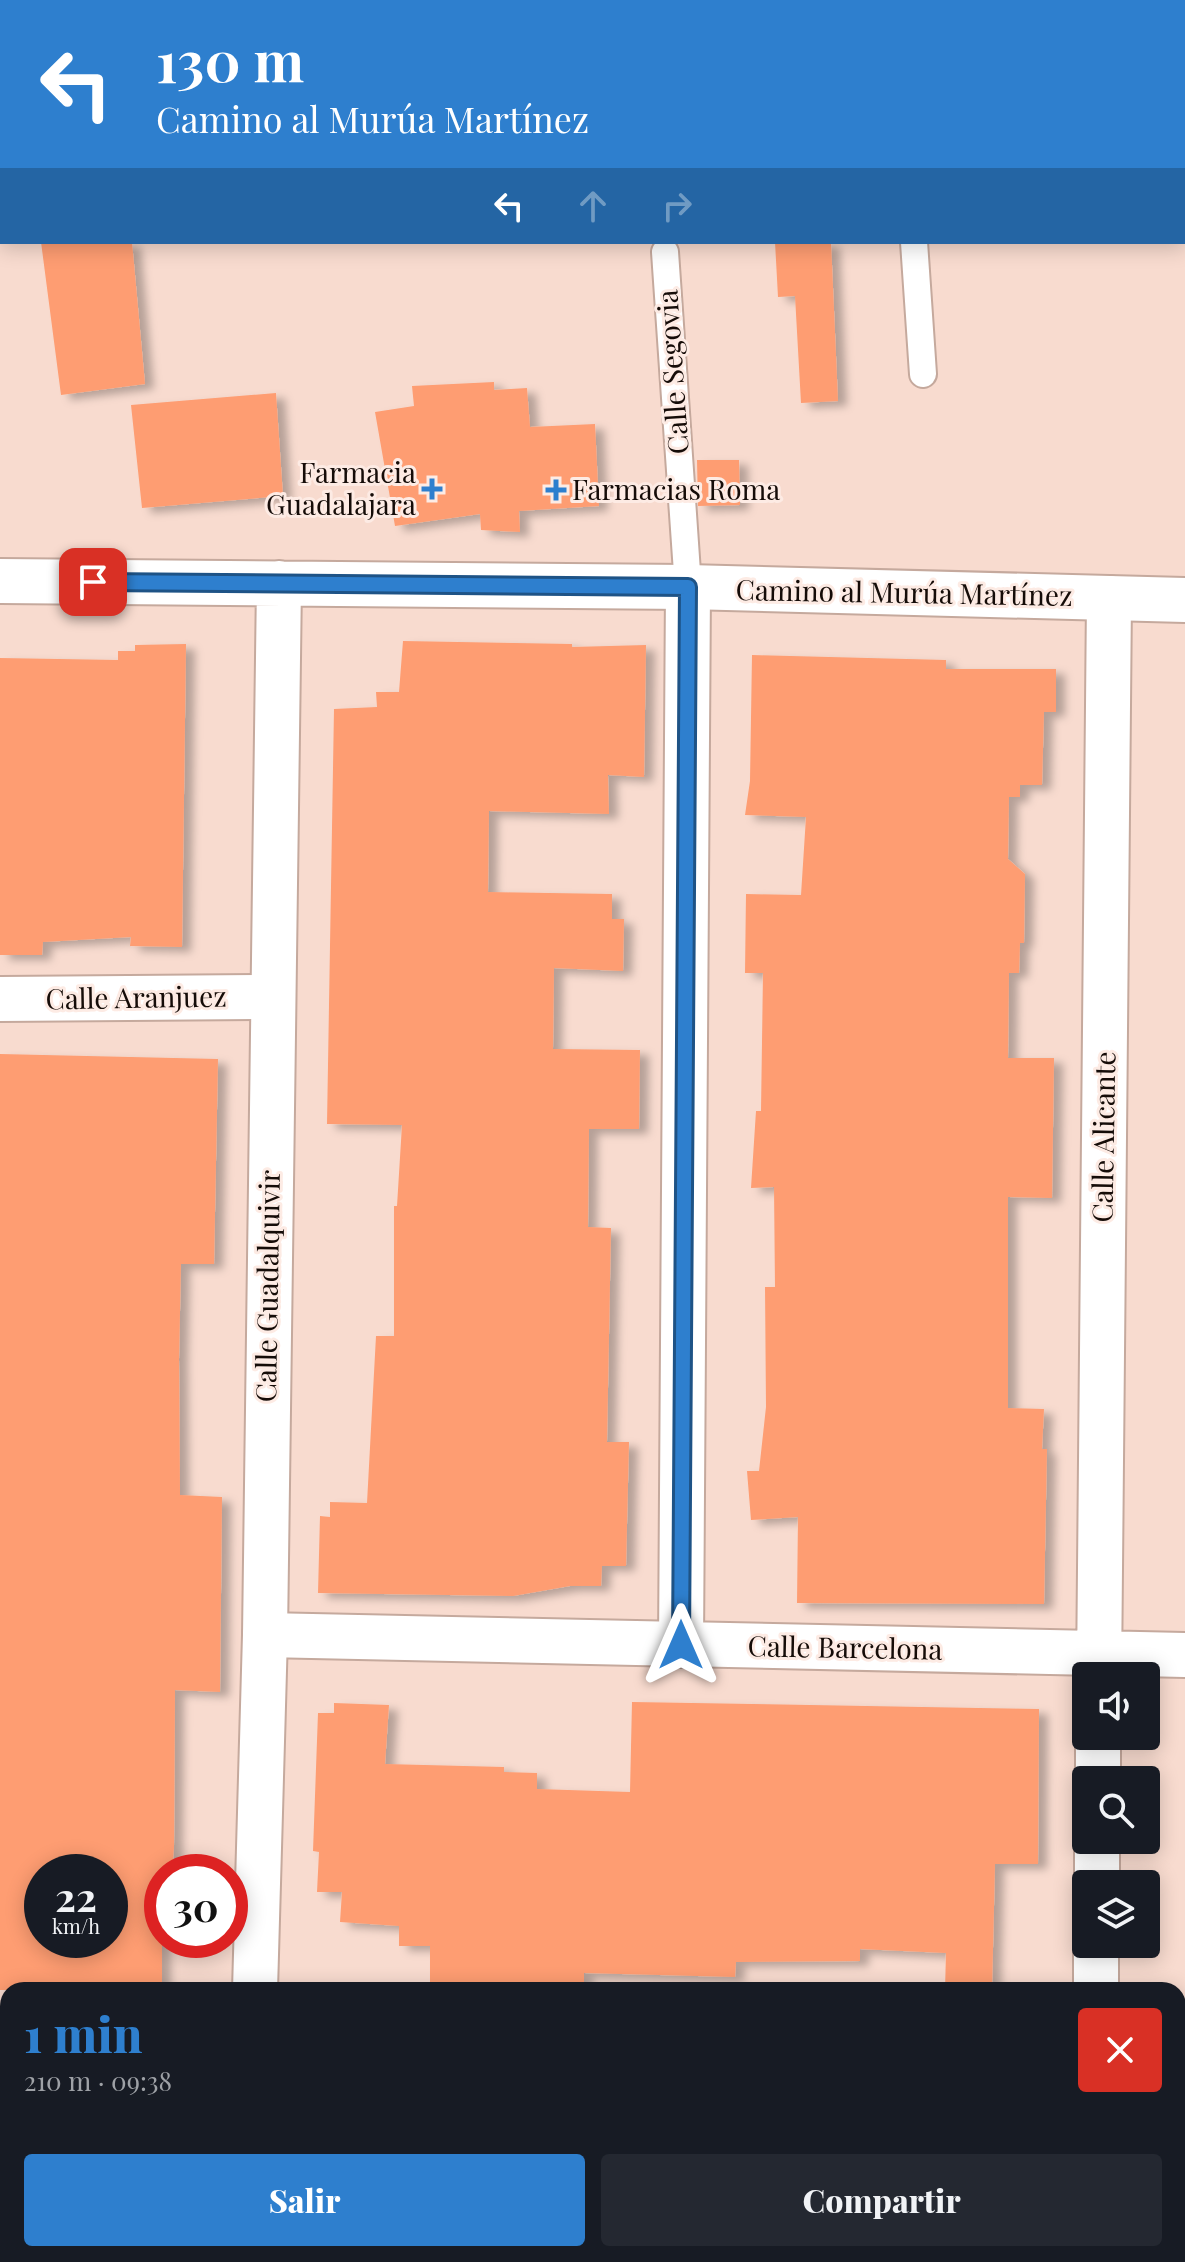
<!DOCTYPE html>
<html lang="es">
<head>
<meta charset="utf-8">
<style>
	:root { --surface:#171b24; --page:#242831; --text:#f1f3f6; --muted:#9ea1a6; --accent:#2e7fce }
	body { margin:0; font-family:"Playfair Display",serif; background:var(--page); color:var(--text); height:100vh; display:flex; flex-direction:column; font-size:30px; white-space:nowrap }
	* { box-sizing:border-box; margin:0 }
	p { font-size:26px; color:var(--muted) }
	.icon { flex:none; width:44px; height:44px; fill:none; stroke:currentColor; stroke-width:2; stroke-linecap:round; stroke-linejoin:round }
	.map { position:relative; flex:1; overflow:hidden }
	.side { position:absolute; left:0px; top:1982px; width:1186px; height:280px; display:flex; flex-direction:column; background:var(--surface); border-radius:24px 24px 0 0; box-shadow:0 4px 20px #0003 }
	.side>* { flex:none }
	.top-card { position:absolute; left:0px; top:0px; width:1186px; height:244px; box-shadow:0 4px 20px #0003; background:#2e7fce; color:#fff; overflow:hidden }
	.controls { position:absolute; left:1072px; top:1662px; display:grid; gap:16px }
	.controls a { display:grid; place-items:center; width:88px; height:88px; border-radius:8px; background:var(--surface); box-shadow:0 4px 20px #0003; font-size:40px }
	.speed { position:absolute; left:24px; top:1854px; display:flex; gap:16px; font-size:40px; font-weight:700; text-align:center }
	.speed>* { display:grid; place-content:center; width:104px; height:104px; border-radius:50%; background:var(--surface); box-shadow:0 4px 20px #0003; line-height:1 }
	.speed small { font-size:20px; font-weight:400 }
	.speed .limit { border:12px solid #d22; background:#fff; color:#111 }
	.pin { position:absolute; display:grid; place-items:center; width:68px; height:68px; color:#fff; margin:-34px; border-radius:16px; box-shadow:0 4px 12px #0006 }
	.me { position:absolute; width:88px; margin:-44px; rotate:0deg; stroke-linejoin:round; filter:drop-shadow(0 0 6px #0008) }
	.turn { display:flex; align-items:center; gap:28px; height:168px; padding:0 24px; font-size:36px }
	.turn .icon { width:104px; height:104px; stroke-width:2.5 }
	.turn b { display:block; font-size:56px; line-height:68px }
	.lanes { display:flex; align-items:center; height:76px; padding:0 24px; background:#0003; justify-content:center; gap:40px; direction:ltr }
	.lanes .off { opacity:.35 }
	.round { display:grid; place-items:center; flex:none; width:84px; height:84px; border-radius:8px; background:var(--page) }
	.head { display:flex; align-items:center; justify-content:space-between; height:136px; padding:0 24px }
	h1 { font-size:48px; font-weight:800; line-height:60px; color:var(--accent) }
	.button { display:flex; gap:16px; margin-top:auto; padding:16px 24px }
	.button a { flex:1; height:92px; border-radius:8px; background:var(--accent); color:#fff; font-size:32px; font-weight:800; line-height:92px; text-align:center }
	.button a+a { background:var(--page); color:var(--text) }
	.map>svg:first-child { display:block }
</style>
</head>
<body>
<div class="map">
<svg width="1185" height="2262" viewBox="0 0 1185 2262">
	<defs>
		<filter id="shadow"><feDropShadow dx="9" dy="5" stdDeviation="4" flood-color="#0004"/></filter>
	</defs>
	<rect width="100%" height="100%" fill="#f8dbcf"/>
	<path fill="#fe9d72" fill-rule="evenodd" filter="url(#shadow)" d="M41 242H132L145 384 61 395Z
		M775 242H831L838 401 801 403 795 296 778 297Z
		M494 382V390L527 388 530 427 595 424 599 506 519 511 520 532 481 530 480 514 395 526 375 412 414 406 412 386Z
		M276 393 283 496 142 508 131 405Z
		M697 460H739L740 505 698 506Z
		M403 641 572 644V647L646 645 644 777 608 775 609 814 489 811 488 892 612 894V919H624L623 971 554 968 553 1049 640 1050 639 1129H589L588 1227 611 1228 607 1442H629L626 1566H602L601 1586H570L513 1596 318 1593 320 1516 330 1517V1502L367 1503 376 1336H394V1206H397L402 1125 327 1124 334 709 377 707 376 692H399Z
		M186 644 182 947 130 946 131 937 43 942 42 955H0V658L118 660V651H135V645Z
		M752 655 946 660V669H1056V712H1044L1042 785H1020V797H1009L1008 859 1025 874 1024 943H1020L1019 973H1009L1008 1058H1054L1052 1198 1008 1197V1408L1044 1409 1042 1449H1047L1044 1604 797 1603 798 1517 751 1520 747 1471H759L766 1407 765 1287H775L774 1187 751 1188 756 1111H761L763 973H745L746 894 801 895 806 817 745 815 750 781Z
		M0 1054 218 1059 214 1264H181L179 1359 180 1495 222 1497 220 1692 175 1690 174 1847 172 1872H162V1990H0ZM42 1872H110V1940H42Z
		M632 1702 1039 1709 1038 1864H995L992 1990H945L946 1953 860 1949V1961L736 1962 735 1977 584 1973V1990H430V1946H399V1926L340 1922 342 1892H317L319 1852 313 1851 318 1713H334V1703L389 1705 385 1764 504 1767V1772L537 1773V1789L630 1792Z"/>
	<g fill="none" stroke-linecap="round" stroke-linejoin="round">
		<defs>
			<path id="lane" d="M898 0V2
				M914 242 923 374
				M665 252 688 587"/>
			<path id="street" d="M0 999 271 997
				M265 1635 1185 1655
				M681 1645 688 587
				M1099 1676 1109 598
				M1098 1780V1736
				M1097 1884V1840
				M1096 1990V1944
				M1178 2075H1185
				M1093 2262V2254"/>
			<path id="secondary" d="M0 581 688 587 1185 600
				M255 1990 265 1635 279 583
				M251 2262V2254"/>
		</defs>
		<use href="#lane" stroke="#c5a99d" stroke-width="30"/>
		<use href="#street" stroke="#c5a99d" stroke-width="48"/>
		<use href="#secondary" stroke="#c5a99d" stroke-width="48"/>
		<use href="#lane" stroke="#fff" stroke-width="26"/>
		<use href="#street" stroke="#fff" stroke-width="44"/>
		<use href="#secondary" stroke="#fff" stroke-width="44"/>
	</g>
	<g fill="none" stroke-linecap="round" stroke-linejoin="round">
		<defs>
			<path id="route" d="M93 582 688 587 681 1645"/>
		</defs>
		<use href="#route" stroke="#1e5386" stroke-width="20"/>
		<use href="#route" stroke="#2e7fce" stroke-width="14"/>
	</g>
	<g fill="#2e7fce" stroke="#fdebe4" stroke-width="3">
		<path d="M428 477h8v8h8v8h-8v8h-8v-8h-8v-8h8z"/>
		<path d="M552 478h8v8h8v8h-8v8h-8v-8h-8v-8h8z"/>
	</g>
	<g text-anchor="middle" stroke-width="6" stroke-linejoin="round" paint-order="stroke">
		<g font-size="28" fill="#150c08" stroke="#fdebe4">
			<text transform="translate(673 372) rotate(-94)" y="10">Calle Segovia</text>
			<text transform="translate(904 593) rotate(1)" y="10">Camino al Murúa Martínez</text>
			<text transform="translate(136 998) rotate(-1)" y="10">Calle Aranjuez</text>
			<text transform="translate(1104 1137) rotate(-89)" y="10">Calle Alicante</text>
			<text transform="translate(268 1286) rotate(-89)" y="10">Calle Guadalquivir</text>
			<text transform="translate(845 1648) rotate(1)" y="10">Calle Barcelona</text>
		</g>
		<g font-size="28" fill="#150c08" stroke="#fdebe4" text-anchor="end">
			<text x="416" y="483">Farmacia<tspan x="416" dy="32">Guadalajara</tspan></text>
			<text x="572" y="500" text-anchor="start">Farmacias Roma</text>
		</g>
	</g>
</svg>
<div class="controls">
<a><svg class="icon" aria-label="sound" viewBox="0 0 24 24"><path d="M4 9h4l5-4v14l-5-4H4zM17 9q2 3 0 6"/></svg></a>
<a><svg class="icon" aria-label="search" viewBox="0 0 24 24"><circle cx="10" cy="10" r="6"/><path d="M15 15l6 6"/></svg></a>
<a><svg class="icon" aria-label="layers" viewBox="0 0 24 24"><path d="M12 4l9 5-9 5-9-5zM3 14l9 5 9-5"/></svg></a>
</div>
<div class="speed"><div>22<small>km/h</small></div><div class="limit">30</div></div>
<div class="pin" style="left:93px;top:582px;background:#d93025"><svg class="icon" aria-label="arrive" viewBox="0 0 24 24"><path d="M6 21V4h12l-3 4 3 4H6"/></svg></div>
<svg class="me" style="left:681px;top:1645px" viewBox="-20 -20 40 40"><path d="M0-17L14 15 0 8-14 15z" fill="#2e7fce" stroke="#fff" stroke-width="4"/></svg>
<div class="top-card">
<div class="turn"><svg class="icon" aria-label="left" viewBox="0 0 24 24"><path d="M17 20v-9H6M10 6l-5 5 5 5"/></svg><div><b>130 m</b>Camino al Murúa Martínez</div></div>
<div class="lanes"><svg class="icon" aria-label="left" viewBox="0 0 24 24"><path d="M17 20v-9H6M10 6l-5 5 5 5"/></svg><svg class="icon off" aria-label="ahead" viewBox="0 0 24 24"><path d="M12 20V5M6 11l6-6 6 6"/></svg><svg class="icon off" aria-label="right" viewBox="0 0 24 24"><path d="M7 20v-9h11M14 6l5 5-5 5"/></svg></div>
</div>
<section class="side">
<div class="head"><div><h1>1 min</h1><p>210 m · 09:38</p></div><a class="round" style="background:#d93025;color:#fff"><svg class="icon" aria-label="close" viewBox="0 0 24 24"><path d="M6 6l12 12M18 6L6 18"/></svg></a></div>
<div class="button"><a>Salir</a><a>Compartir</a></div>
</section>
</div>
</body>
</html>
